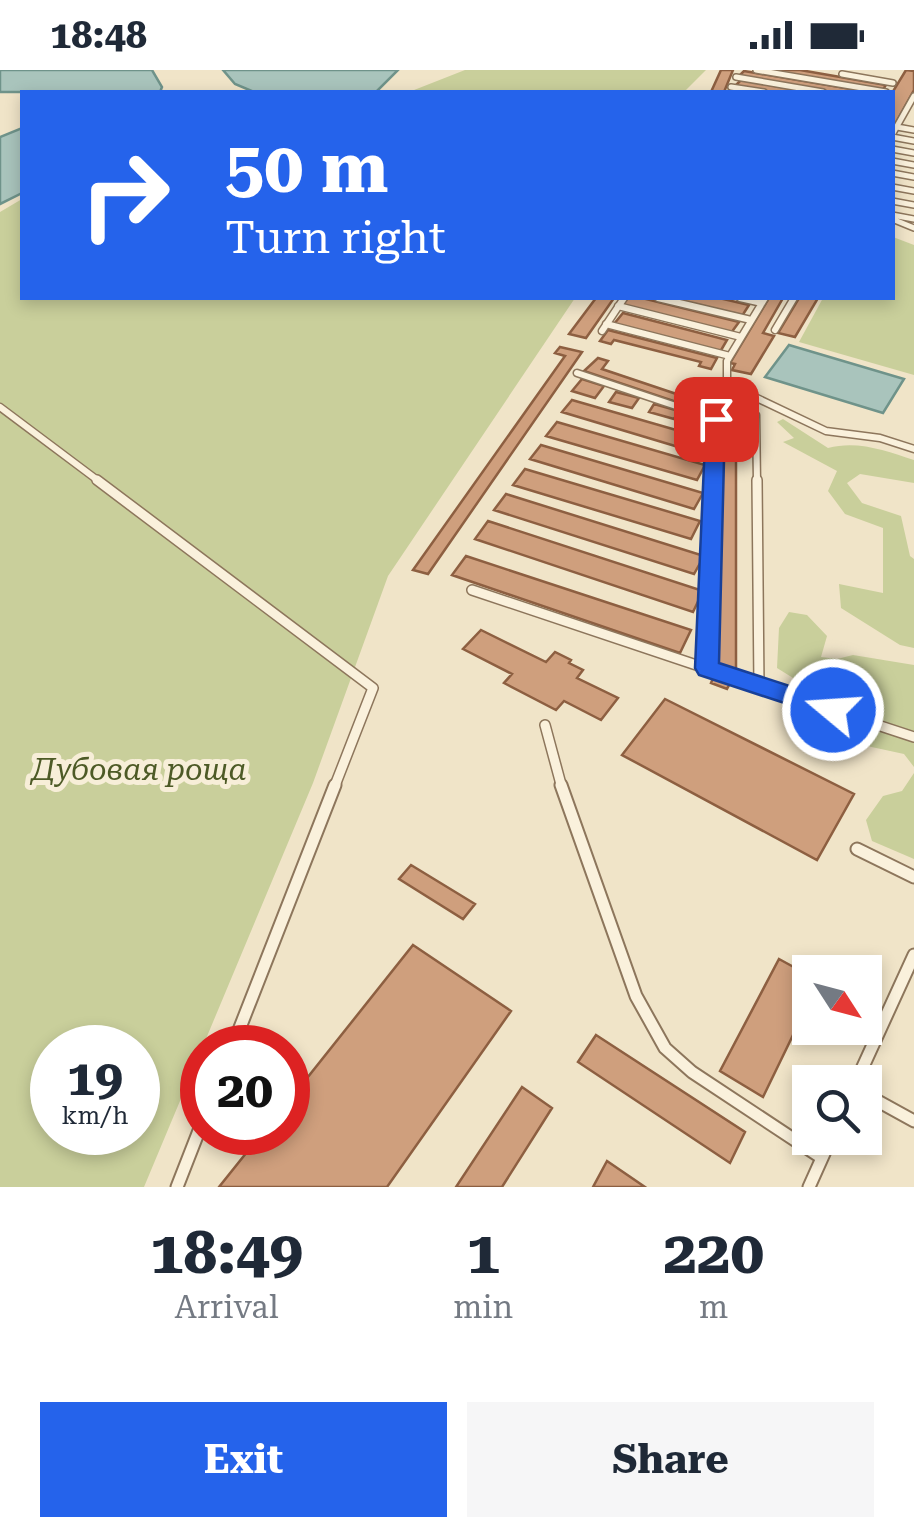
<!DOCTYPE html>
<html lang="en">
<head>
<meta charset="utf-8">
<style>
	:root { --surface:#fff; --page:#f6f6f7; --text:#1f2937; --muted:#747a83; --accent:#2563eb }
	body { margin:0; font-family:"Roboto Serif",serif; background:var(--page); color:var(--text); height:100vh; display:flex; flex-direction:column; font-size:38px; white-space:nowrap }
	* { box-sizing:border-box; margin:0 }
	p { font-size:32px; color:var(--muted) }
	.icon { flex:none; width:55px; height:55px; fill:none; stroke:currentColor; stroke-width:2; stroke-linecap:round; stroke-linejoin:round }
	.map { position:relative; height:1117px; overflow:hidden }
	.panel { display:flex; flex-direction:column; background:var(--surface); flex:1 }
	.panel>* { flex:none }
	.top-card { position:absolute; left:20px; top:20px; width:875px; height:210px; border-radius:0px; box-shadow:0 5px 15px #0003; background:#2563eb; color:#fff; overflow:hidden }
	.needle { width:65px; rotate:126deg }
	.controls { position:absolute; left:792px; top:885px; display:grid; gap:20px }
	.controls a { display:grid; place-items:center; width:90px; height:90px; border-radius:0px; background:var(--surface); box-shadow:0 5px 15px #0003; font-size:50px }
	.speed { position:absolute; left:30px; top:955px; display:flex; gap:20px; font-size:50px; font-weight:700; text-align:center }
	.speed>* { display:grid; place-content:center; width:130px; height:130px; border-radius:50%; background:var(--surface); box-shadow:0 5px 15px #0003; line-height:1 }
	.speed small { font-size:25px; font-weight:400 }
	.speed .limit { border:15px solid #d22; background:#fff; color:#111 }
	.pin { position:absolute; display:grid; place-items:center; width:85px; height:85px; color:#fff; margin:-42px; border-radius:20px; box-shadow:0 5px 15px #0006 }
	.me { position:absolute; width:110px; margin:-55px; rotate:288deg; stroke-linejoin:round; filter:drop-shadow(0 0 8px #0008) }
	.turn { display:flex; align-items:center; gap:35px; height:210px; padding:0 40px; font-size:45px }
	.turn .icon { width:130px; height:130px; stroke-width:2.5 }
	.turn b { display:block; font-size:70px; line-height:85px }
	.eta { display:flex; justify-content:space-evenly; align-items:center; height:170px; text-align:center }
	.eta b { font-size:60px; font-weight:700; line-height:70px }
	.button { display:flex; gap:20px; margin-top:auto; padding:20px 40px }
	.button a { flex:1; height:115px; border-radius:0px; background:var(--accent); color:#fff; font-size:40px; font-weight:700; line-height:115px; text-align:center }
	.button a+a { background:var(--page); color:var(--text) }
	.status { display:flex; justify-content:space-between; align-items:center; height:70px; padding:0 50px; background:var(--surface); direction:ltr }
	.status svg { height:28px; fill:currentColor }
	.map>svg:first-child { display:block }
</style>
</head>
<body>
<div class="status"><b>18:48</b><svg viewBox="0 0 49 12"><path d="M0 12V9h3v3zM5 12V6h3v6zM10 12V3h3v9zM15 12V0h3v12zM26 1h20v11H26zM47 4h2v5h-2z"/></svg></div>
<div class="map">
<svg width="914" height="1117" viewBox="0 0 914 1117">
	<rect width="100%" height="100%" fill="#f0e4c8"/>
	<path fill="#c9cf9b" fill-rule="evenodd" d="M465 0H706L684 22H409Z
		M22 129V228H575L388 506 313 713 144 1117H0V142ZM52 978H138V1062H52Z
		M893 167 914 175V305L799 272 823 228H892Z
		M783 349 828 378C858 370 886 381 914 390V413L860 404 847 413 862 433 901 446 910 486 914 489V578L900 575 841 538 839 514 883 523V458L845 444 828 421 837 401 783 372 794 368 777 352Z
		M789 542 807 545 827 566 821 587 837 589 853 585 914 595V697L904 684 802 662 788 650 814 621 777 598 779 558Z
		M914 703V789L872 771 866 750 883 726 902 721Z"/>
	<path fill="#a9c4bc" stroke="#6f938a" stroke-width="2.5" d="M0 0H152L162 17 160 22H0Z
		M223 0H398L376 22H254L235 14Z
		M22 58V123L0 134V67Z
		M789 275 904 309 883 343 765 307Z"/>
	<path fill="#cf9f7d" stroke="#8d5f41" stroke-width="2.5" d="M721 0H733L724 22H711Z
		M765 0H800L886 15 882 21Z
		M906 0 914 1V20L892 60V23Z
		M744 1 869 22H831L739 6Z
		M741 10 810 22H771L735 16Z
		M596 228H614L586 268 569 264Z
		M628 228H642L739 252 731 263 622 235Z
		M667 228H719L749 235 742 246Z
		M769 228H783L763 263 774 266 751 304 732 300 735 294 730 293Z
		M799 228H818L795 267 778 263Z
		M623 243 727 270 720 282 614 254Z
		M608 260 717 288 711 299 699 296 701 292 614 270 611 274 600 271Z
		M560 277 582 282 428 504 413 500 565 286 555 283Z
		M598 288 608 291 602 299 736 344V602L727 619 711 613 717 599 721 347 584 301Z
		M582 309 604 316 595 328 572 321Z
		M616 322 639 328 632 338 609 332Z
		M572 330 704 368 695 382 562 342Z
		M654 334 679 341 674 349 649 342Z
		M557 352 705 395 697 410 546 366Z
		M541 375 703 423 694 439 530 389Z
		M525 399 700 451 691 469 513 415Z
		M506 424 704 486 694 504 494 440Z
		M488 451 703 521 693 542 475 469Z
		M466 486 691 560 680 583 452 505Z
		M481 560 546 592 555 582 571 590 569 593 583 600 577 608 618 628 601 650 564 631 556 640 504 613 512 604 463 579Z
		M665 629 854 724 817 790 622 685Z
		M411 795 475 834 463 849 399 809Z
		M413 875 511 941 387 1117H219L263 1062H288V1032Z
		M779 889 810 906V930L763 1027 720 1001Z
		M596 965 745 1062 730 1093 578 992Z
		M522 1017 552 1038 502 1117H456Z
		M607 1091 645 1117H593Z"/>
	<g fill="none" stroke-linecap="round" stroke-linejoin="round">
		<defs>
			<path id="lane-far3" d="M756 0 886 22
				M842 4 893 13
				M736 7 823 22
				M731 17 764 22
				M897 57 914 60
				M892 65 914 26
				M892 67 914 71
				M892 79 914 83
				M892 91 914 95
				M892 103 914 107
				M892 117 914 121
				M892 131 914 135
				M892 145 914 149
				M892 149 914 158"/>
			<path id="lane-far2" d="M658 228 751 250
				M740 228 762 233
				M618 236 741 267
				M606 254 730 286
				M775 260 794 228
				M602 261 624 228
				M577 303 718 350 715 412
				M738 319 826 361 880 368 914 379
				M0 337 100 412
				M757 412 756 345 727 310V291L765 228"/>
			<path id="lane-far1" d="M97 410 373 618 334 718
				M757 410 759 616 914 667
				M472 520 759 616
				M707 599 715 410
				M545 655 562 718"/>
			<path id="lane" d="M561 715 636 926 665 978 692 1002 822 1088
				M857 779 914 807
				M232 978 335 715
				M856 1012 914 885
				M865 1024 914 1051
				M177 1117 202 1053
				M809 1117 831 1068"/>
		</defs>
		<use href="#lane-far3" stroke="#8d765c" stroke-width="8"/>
		<use href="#lane-far2" stroke="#8d765c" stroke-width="9"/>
		<use href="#lane-far1" stroke="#8d765c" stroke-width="12"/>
		<use href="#lane" stroke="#8d765c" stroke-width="15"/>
		<use href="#lane-far3" stroke="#faf1dc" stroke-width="5"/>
		<use href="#lane-far2" stroke="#faf1dc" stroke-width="6"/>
		<use href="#lane-far1" stroke="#faf1dc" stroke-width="9"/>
		<use href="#lane" stroke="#faf1dc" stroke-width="11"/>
	</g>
	<path fill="#2563eb" stroke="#184099" stroke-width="2.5" d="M716 343 725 349 719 593 842 633 845 640 842 646H824L699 605 695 598 706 349Z"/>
	<g text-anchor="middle" stroke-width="10" stroke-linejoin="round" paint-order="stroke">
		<g font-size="30" font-style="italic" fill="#4d5a26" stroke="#f7eed8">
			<text x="139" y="710">Дубовая роща</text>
		</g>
	</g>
</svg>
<div class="controls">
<a><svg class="needle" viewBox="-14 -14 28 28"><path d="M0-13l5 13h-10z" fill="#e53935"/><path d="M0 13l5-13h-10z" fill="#747a83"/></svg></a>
<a><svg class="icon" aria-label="search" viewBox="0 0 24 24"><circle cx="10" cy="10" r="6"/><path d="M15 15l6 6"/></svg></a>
</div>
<div class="speed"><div>19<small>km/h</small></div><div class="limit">20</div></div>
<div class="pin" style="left:716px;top:349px;background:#d93025"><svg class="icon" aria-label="arrive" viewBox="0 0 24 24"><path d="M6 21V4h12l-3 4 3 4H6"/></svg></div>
<svg class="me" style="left:833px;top:640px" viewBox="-20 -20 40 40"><circle r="17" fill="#2563eb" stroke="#fff" stroke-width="3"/><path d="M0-11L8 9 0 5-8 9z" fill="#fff"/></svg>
<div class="top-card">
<div class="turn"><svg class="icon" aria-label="right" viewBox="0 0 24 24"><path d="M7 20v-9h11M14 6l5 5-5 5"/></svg><div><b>50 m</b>Turn right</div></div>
</div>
</div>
<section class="panel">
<div class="eta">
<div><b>18:49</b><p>Arrival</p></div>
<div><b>1</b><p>min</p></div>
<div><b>220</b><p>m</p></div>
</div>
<div class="button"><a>Exit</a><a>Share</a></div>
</section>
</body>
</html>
